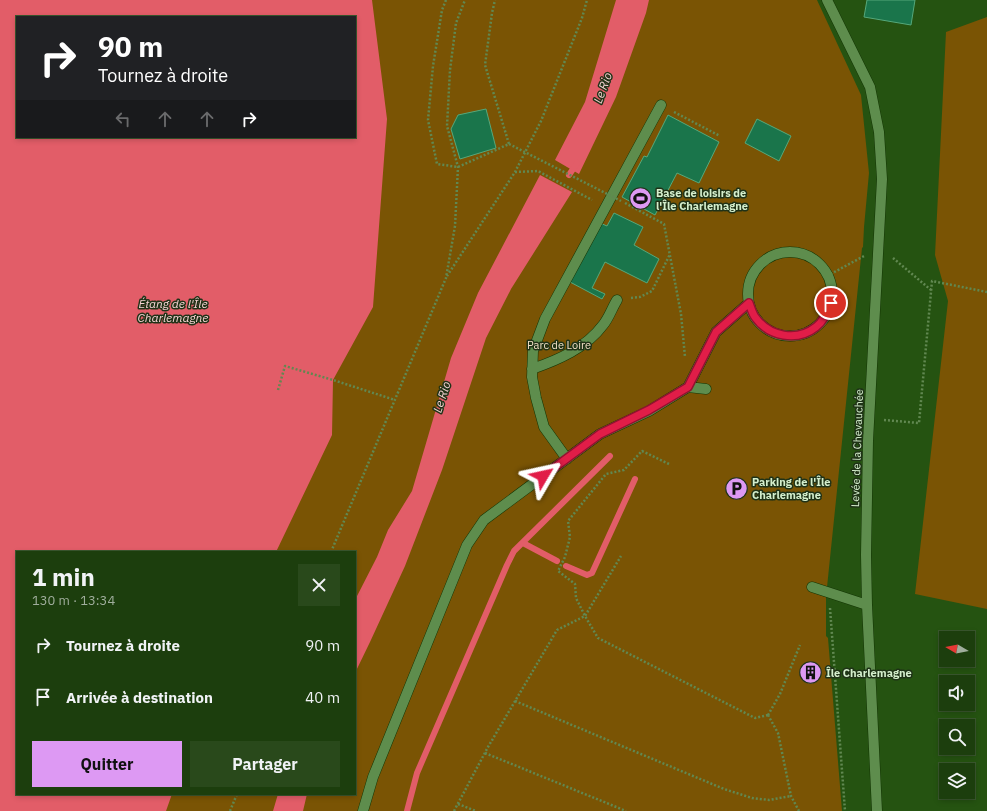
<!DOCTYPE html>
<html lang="fr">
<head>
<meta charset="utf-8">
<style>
	:root { --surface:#1c3e0d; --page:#29491b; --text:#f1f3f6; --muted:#a0ae9d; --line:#3a572e; --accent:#dd99f3 }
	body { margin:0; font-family:"IBM Plex Sans",sans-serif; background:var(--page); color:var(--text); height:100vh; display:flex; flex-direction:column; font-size:15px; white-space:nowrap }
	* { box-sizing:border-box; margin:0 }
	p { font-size:13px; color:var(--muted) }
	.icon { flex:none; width:22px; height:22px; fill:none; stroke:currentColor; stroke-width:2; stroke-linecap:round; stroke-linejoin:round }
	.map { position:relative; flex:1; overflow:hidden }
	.side { position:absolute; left:16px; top:551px; width:340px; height:244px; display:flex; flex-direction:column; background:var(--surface); border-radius:0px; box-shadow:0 2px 6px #0003,0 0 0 1px var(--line) }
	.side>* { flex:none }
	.banner { position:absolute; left:16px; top:16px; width:340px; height:122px; border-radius:0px; box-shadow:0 2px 6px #0003,0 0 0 1px var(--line); background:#202124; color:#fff; overflow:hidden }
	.needle { width:26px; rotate:280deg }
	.buttons { position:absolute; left:939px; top:631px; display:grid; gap:8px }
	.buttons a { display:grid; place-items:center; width:36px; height:36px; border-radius:0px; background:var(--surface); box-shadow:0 2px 6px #0003,0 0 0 1px var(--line); font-size:20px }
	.pin { position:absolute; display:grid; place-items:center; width:34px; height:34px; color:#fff; margin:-17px; border:2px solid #fff; border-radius:50%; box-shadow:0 1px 4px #0007 }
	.me { position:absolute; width:44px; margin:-22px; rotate:54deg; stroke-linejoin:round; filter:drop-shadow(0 0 3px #0008) }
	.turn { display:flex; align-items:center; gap:14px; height:84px; padding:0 16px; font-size:18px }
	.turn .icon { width:52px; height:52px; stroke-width:2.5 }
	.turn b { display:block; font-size:28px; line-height:34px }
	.lanes { display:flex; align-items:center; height:38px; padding:0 16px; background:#0003; justify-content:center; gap:20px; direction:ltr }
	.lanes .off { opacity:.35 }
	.round { display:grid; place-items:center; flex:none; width:42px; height:42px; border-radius:0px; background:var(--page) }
	.head { display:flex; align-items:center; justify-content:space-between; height:68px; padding:0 16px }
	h1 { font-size:24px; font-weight:700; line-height:30px }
	.cta { display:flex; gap:8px; margin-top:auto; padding:8px 16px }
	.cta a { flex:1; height:46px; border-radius:0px; background:var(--accent); color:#111; font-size:16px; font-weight:700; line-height:46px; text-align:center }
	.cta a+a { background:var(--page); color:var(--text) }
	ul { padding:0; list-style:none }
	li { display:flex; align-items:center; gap:12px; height:52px; padding:0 16px }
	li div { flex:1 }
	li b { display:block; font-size:15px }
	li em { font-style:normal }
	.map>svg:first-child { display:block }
</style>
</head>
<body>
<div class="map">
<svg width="987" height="811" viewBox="0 0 987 811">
	<rect width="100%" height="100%" fill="#255311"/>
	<path fill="#7a5404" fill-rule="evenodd" d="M0 0H817L861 95 869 173 864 227 863 247 862 248 826 597V636L828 638 842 811H0ZM17 17H355V137H17ZM17 552H355V794H17Z
		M987 17V609L915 594 948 301 935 255 946 32Z"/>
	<path fill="#e25d68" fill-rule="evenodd" d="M0 0H372L387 119 373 307 333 380 332 435 276 552H17V794H172L166 811H0ZM17 17H355V137H17Z
		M616 0H649L646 13 616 97 579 174 555 160 585 102Z
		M540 175 572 192 511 289 486 338 442 470 405 566 370 642 355 673V600L377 557 388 530 412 491 451 358 478 293Z
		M278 794H307L303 811H273Z"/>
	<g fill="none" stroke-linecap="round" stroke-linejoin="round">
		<path stroke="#e25d68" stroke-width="6" d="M569 175 577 163
			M523 543 557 561
			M566 566 587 575 592 573 635 479
			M407 811 417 773 507 565 514 551 610 456"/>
	</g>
	<path fill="#1a754b" stroke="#55a87b" d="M867 0H915L911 25 864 17Z
		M486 109 496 148 460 159 451 129 458 115Z
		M668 115 719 142 699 183 677 173 655 215 622 197 644 156 647 157Z
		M757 119 791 136 779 161 745 143Z
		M614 213 643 227 634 245 659 259 647 283 605 262 592 288 605 294 602 299 570 282 600 223 607 226Z
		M808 667 815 672 811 678 804 674Z"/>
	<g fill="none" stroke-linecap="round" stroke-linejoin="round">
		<defs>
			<path id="minor" d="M827 0 870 87 879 132 882 179 868 441 866 555 867 605 877 811
				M748 294a42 42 0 1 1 84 0a42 42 0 1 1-84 0Z
				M532 369C558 360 586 348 603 325 609 318 612 308 617 300
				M688 387 716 332 749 303
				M567 459 544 427 536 398 532 377 533 351 545 319 661 105
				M812 587 867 605
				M363 811 373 777 467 545 484 520 600 434 649 411 688 387 706 389"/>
		</defs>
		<use href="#minor" stroke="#133504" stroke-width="11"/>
		<path stroke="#618851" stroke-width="2.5" stroke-dasharray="2 2" stroke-linecap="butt" d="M446 0 442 10 433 66 428 120 437 164 458 167 509 144 485 65 492 13 495 0
			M674 112 720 136
			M515 172 538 171 592 200
			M625 203 664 224 681 314 685 357
			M893 258 931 290
			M447 276 515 172 541 121 582 18 587 0
			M827 276 864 256
			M631 298 640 297 652 291 670 254
			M278 390 285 366 333 380 395 400
			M884 420 919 423 932 281 987 292
			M669 464 642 451 624 470 606 474 568 521 570 537 565 557 558 571 575 584 576 598 585 616 598 638 755 718 768 715
			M331 552 446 278 455 226 458 167 447 126 450 70 456 23 465 0
			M830 608 845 811
			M515 701 724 789 752 798 769 800 791 796
			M768 715 778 733 791 796 799 811
			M768 715 780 694 800 645
			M485 753 626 811
			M458 804 476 811
			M230 811 237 794
			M454 811 488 747 557 630 585 616 621 556"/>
		<use href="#minor" stroke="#5e8d4d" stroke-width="10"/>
		<path stroke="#618851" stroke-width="2.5" stroke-dasharray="2 2" stroke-linecap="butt" d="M509 144 621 201"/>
	</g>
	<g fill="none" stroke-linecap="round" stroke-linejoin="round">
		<defs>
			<path id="route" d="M543 476 600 434 649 410 688 387 716 332 749 303C751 308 752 313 755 317 769 337 797 342 816 327 824 321 827 312 831 303"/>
		</defs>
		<use href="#route" stroke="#92132f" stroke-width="10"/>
		<use href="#route" stroke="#e11d48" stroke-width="7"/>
	</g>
	<defs>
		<symbol id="stadium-disc" viewBox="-11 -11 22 22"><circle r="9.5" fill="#dd99f3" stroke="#1f3217"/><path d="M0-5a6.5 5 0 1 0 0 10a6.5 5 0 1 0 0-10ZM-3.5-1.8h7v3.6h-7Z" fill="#111"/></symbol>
		<symbol id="parking-disc" viewBox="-11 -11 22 22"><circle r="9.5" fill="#dd99f3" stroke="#1f3217"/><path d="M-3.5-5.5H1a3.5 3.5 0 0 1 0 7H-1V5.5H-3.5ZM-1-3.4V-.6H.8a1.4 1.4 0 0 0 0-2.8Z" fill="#111"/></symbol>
		<symbol id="building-disc" viewBox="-11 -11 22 22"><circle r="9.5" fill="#dd99f3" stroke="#1f3217"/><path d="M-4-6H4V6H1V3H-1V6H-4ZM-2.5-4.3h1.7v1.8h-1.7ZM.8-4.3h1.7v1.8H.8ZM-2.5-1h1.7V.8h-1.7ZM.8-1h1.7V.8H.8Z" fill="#111"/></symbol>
	</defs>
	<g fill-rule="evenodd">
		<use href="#stadium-disc" x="628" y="186" width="25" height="25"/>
		<use href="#parking-disc" x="724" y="476" width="25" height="25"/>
		<use href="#building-disc" x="798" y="660" width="25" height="25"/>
	</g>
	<g text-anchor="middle" stroke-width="3" stroke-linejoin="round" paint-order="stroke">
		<g font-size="11" font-weight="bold" fill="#d5efcd" stroke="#1f3217" text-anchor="start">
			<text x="656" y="197">Base de loisirs de<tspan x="656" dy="13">l'Île Charlemagne</tspan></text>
			<text x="752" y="486">Parking de l'Île<tspan x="752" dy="13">Charlemagne</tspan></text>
			<text x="826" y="677">Île Charlemagne</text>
		</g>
		<g font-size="11" fill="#f2e0c6" stroke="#1f3217">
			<text x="559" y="349">Parc de Loire</text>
		</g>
		<g font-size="11" fill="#d5efcd" stroke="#1f3217">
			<text transform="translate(857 448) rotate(-88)" y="4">Levée de la Chevauchée</text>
		</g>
		<g font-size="12" font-style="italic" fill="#f5d2d2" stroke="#1f3217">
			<text transform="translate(603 88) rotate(-70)" y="4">Le Rio</text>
			<text x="173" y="308">Étang de l'Île<tspan x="173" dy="14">Charlemagne</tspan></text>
			<text transform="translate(442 397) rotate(-72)" y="4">Le Rio</text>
		</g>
	</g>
</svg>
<div class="buttons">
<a><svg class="needle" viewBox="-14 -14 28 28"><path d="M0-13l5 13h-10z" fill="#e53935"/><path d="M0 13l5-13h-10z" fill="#a0ae9d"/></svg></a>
<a><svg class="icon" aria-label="sound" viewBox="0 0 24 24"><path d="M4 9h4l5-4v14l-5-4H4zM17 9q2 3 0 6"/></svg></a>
<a><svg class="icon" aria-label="search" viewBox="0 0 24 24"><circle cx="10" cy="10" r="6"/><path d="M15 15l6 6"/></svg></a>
<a><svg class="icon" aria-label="layers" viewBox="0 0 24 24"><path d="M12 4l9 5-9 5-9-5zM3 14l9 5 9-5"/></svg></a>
</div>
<div class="pin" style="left:831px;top:303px;background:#d93025"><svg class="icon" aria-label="arrive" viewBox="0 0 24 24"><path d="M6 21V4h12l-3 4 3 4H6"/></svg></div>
<svg class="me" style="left:543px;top:476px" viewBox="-20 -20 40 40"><path d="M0-17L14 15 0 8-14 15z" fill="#e11d48" stroke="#fff" stroke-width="4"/></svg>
<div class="banner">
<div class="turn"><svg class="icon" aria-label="right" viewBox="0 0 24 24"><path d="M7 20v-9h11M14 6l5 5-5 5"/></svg><div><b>90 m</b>Tournez à droite</div></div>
<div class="lanes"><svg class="icon off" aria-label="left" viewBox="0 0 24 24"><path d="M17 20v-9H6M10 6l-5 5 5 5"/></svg><svg class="icon off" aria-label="ahead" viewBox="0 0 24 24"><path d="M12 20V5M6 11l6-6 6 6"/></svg><svg class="icon off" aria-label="ahead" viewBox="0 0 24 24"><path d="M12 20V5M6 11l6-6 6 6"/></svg><svg class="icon" aria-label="right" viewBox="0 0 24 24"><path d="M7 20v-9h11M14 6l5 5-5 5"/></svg></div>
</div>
<section class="side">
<div class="head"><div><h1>1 min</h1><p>130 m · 13:34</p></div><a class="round"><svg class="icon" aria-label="close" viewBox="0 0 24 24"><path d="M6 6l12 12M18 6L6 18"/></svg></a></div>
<ul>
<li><svg class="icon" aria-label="right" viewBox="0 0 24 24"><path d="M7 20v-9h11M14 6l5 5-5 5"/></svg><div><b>Tournez à droite</b></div><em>90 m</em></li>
<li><svg class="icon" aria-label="arrive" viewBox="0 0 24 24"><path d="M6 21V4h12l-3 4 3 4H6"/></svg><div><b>Arrivée à destination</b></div><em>40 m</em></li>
</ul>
<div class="cta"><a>Quitter</a><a>Partager</a></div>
</section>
</div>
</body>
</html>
